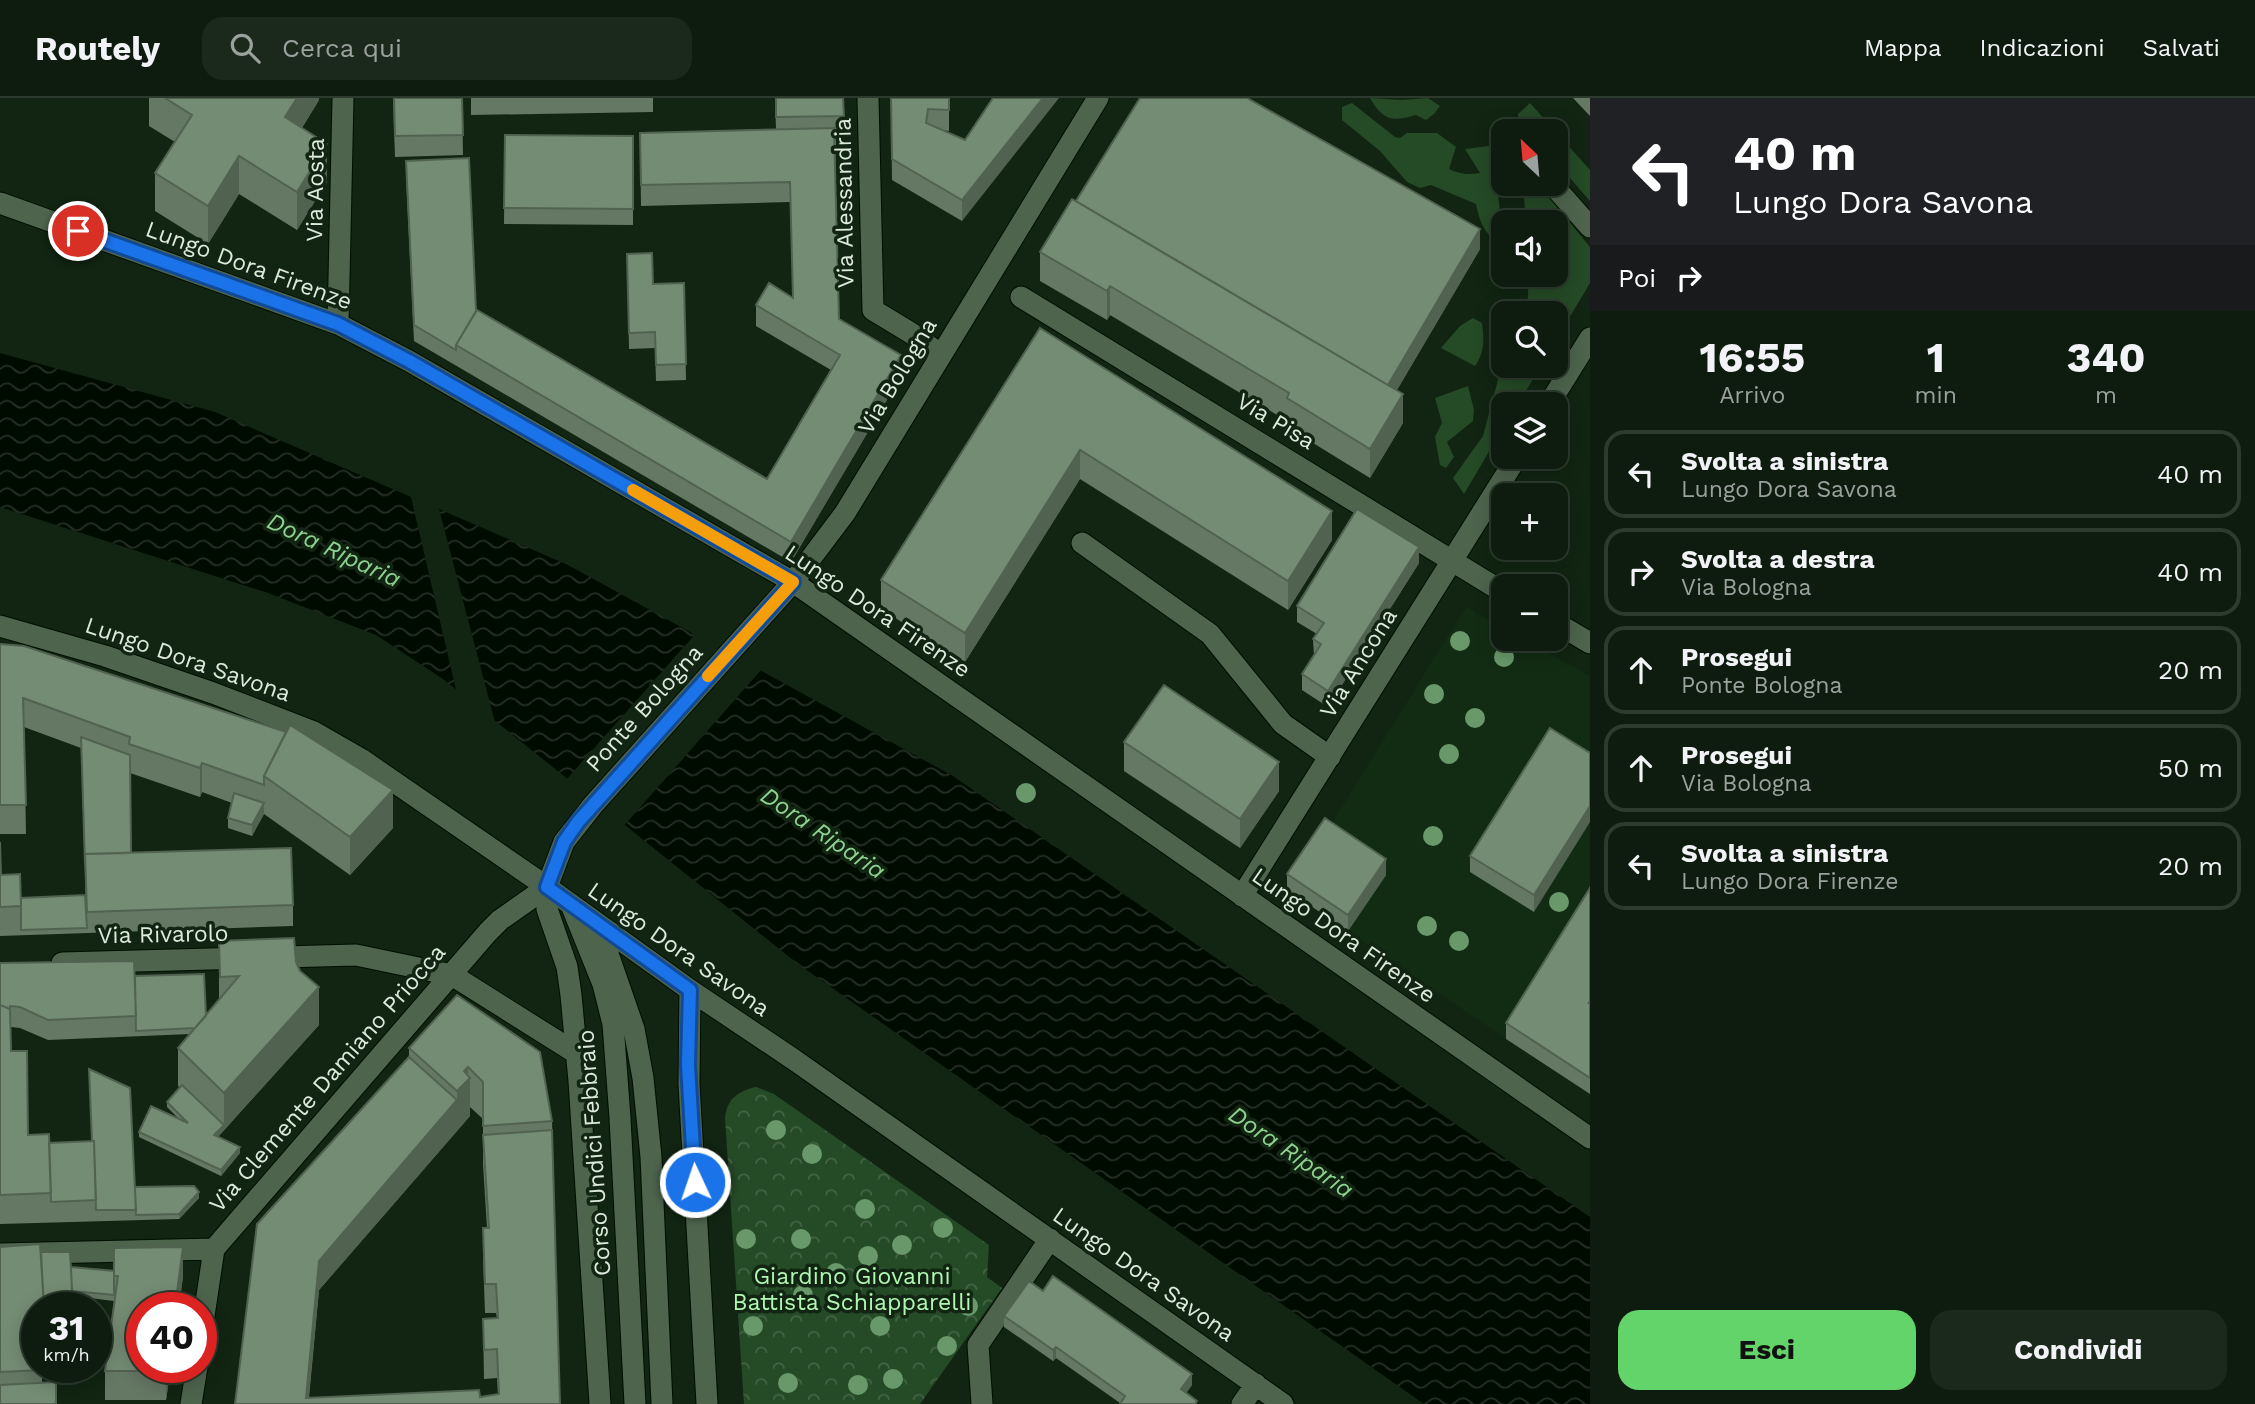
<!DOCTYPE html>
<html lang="it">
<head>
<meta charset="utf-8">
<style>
	:root { --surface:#0d1c0e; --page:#1b291c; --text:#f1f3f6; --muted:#9aa19e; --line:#2d3a2e; --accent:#62d469 }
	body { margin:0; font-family:"Work Sans",sans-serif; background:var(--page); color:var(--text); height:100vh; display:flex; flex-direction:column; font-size:26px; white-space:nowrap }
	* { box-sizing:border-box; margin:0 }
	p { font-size:23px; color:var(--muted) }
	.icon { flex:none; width:38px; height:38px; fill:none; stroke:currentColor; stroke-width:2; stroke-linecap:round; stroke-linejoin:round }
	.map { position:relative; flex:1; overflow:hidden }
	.side { display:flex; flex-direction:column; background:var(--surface); width:665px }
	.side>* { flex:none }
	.hud { background:#202124; color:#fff; overflow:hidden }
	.needle { width:46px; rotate:334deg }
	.buttons { position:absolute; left:1491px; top:21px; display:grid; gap:14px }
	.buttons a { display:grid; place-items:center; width:77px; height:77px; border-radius:14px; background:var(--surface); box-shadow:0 4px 18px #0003,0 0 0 2px var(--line); font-size:35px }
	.speed { position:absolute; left:21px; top:1194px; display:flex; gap:14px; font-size:35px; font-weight:700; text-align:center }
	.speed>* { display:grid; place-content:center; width:91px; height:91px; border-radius:50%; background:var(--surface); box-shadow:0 4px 18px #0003,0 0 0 2px var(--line); line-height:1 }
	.speed small { font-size:18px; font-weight:400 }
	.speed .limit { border:10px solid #d22; background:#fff; color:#111 }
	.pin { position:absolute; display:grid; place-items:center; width:60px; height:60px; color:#fff; margin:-30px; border:4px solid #fff; border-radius:50%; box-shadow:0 2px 7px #0007 }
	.me { position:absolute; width:77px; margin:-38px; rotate:357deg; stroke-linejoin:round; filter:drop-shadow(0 0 5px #0008) }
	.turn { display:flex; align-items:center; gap:24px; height:147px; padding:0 28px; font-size:32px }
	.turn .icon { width:91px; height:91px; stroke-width:2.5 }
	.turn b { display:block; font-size:49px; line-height:60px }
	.then { display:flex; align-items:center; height:66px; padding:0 28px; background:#0003; gap:14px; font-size:26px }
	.eta { display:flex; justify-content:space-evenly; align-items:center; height:119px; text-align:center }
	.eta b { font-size:42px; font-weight:700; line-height:49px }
	.primary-button { display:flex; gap:14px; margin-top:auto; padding:14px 28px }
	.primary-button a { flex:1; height:80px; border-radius:21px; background:var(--accent); color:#111; font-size:28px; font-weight:700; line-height:80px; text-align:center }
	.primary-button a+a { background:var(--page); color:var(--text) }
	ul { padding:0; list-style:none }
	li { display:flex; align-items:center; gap:21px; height:88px; margin:0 14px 10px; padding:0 14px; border:4px solid var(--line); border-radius:21px }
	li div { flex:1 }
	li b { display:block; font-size:26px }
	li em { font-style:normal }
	header { display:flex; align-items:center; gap:42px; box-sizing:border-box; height:98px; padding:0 35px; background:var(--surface); border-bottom:2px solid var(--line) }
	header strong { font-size:33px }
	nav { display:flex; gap:38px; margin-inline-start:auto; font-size:24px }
	.search { width:490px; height:63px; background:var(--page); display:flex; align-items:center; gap:18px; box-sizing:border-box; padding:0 24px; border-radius:21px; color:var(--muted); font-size:26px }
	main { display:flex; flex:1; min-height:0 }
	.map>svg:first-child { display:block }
</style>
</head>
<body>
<header>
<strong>Routely</strong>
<div class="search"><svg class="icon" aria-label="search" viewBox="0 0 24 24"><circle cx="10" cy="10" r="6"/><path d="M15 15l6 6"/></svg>Cerca qui</div>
<nav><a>Mappa</a><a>Indicazioni</a><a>Salvati</a></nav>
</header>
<main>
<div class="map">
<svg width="1590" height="1306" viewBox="0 0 1590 1306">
	<defs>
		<pattern id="forest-crowns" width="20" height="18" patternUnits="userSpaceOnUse" patternTransform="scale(1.75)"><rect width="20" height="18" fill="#254a26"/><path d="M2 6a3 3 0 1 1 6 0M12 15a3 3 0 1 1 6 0" fill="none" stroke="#446445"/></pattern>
		<pattern id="water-waves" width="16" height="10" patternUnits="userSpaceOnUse" patternTransform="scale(1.75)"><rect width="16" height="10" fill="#000b00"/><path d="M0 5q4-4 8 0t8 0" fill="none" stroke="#252f25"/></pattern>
	</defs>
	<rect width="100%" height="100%" fill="#112512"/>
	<path fill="#122c13" d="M1466 509 1503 530V541H1523L1590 578V807L1506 941 1348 833 1385 777 1325 736Z"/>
	<path fill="#254a26" d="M1370 0 1402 2 1428 0 1440 8 1434 16 1426 22 1416 17C1393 24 1383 23 1370 0Z
		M1352 5 1395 39 1400 40 1407 35H1437L1456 49 1449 71C1459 76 1469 77 1480 75L1465 51 1489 48 1494 51 1502 138 1496 143C1483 134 1479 121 1476 106L1431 87 1420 90 1407 84 1380 53 1342 22V9Z
		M1530 5 1555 33H1519L1518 16Z
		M1556 34 1590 72V103L1556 64Z
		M1523 86H1538L1590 149V185L1556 242V215H1527L1529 177H1556V124H1526Z
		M1473 220 1482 225C1484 241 1485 254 1475 268L1441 250 1460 228Z
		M1503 263V268H1541L1518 306H1503V330L1464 396 1453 380 1483 338Z
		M1468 288 1474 312 1473 323 1447 344 1454 359 1446 370 1440 367 1435 339 1442 325 1435 300Z"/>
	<path fill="url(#forest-crowns)" d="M756 989 774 996 989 1147 987 1179 1002 1190 920 1306H744L725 1020C727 1001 738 993 756 989Z"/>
	<path fill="url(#water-waves)" d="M0 255 215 314 568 467 953 678 1590 1119V1306H1424L798 866 443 581 376 537 268 495 0 409Z"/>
	<path fill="#112512" d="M410 395 438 407 496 628 457 596Z
		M697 534 762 571 622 730 565 683Z"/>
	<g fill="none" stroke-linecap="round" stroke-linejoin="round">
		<defs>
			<path id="minor" d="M868 0 873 212 911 235 940 256
				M1552 86 1590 129
				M0 105 338 226 409 263 793 484 1590 1040
				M1021 199 1503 494
				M338 226 343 0
				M1549 306 1590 240
				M1082 445 1210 536 1283 626 1330 659
				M1556 525 1590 545
				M0 528 105 558 213 595 314 634 361 661 547 789 690 892 793 961 1283 1306
				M1242 798 1517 359
				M572 809 603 886 613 926 620 1020 635 1306
				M598 827 634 931 643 980 651 1059 662 1306
				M62 865 356 857 452 877 576 955
				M690 892 689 986 707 1306
				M0 1156 214 1151
				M201 1238 214 1151 488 834 500 822 547 789
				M191 1306 197 1269
				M600 1306 579 983 571 897 567 869 547 811V789L564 744 593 707 793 484 845 415 1098 0
				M982 1306 978 1247 1050 1141
				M1242 1306 1256 1286"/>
		</defs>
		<use href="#minor" stroke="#000e01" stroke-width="23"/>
		<use href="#minor" stroke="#4e644d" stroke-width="21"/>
	</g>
	<g fill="#69986a">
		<circle cx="1460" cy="543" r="10"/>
		<circle cx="1504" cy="559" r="10"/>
		<circle cx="1434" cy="596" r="10"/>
		<circle cx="1475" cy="620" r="10"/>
		<circle cx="1449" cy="656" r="10"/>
		<circle cx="1026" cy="695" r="10"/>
		<circle cx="1433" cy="738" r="10"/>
		<circle cx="1559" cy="804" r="10"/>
		<circle cx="1427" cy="828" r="10"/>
		<circle cx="1459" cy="843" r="10"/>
		<circle cx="776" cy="1032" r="10"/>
		<circle cx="812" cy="1056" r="10"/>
		<circle cx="865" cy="1111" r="10"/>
		<circle cx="943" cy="1130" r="10"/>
		<circle cx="746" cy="1141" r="10"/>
		<circle cx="801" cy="1141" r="10"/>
		<circle cx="902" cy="1147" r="10"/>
		<circle cx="868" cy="1158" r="10"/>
		<circle cx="836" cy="1175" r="10"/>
		<circle cx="803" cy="1197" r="10"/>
		<circle cx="968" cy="1208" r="10"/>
		<circle cx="753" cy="1228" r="10"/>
		<circle cx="880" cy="1228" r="10"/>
		<circle cx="947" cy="1248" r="10"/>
		<circle cx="893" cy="1281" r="10"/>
		<circle cx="788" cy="1285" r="10"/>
		<circle cx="858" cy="1287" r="10"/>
	</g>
	<path fill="#657864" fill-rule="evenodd" d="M149 0H319V2L302 30 327 84 297 132 239 96 208 146 155 113V75L175 44 149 28Z
		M393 0H462L463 57 395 59Z
		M471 0H653V14L471 17Z
		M775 0H843L844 47H835L839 221 901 278 791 464 414 243 406 79V63L476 213 767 381 831 272 756 228V207L793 200 790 104 641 108 640 35 776 31Z
		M891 0H949V33L942 32 965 42 962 123 892 82Z
		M1573 0H1590V18Z
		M505 37 633 38V127L504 126Z
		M1076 103 1480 151 1397 292 1403 325 1370 380 1287 329V323L1110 217 1107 222 1040 183V154Z
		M627 156 653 186 684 185 686 282 656 283 655 250 629 251Z
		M1040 230 1332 442 1288 512 1080 381 965 564 881 511V482Z
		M1419 465 1328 609 1302 592V576L1314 558 1313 541 1317 536 1297 524V508Z
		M0 546 393 730 350 777 264 716 252 738 228 730V720L232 705 202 694 200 699 130 675 131 755 293 807V828L0 838V744L1 777 21 800 86 810 81 650 24 629 26 736H0Z
		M1550 630 1534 814 1470 774V758Z
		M1124 644 1279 693 1240 750 1124 673Z
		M1287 776 1386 777 1348 833 1287 792Z
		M1590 790V996L1506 941V925Z
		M219 843 296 864 319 927 218 1039 240 1055 221 1078 139 1039V1034L178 1020 167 1009V1004L180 990 178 988V950L190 936 48 942 20 930 11 929V953L28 1037 49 1045 135 1094 199 1100 179 1121 0 1126V865L135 878 206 918 219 901Z
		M457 897 552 1023 560 1306H235L409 959V950ZM470 1009 483 1021V1066L487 1130H483V1159L485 1215H496L497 1220 483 1221 484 1281 497 1280 498 1297 480 1299 309 1300 319 1192 470 1018Z
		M0 1149 41 1154 71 1169 114 1173 183 1178 179 1209H142L171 1269 166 1302H105V1273L114 1203 73 1198 37 1209 42 1269V1284L0 1306Z
		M1043 1193 1192 1287 1186 1295 1197 1306 1120 1305 1056 1260 1053 1263 1004 1229V1218Z"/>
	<path fill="#526251" d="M297 0H319V2L285 57V19Z
		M1043 0H1059L962 123V102Z
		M327 46V84L297 132V94Z
		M239 58V96L208 146V108Z
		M1480 131V151L1384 314V293Z
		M1110 188V217L1107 222V193Z
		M901 257V278L791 464V444Z
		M1403 296V325L1370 380V351Z
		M1080 352V381L965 564V535Z
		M1332 413V442L1288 512V483Z
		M1419 449V465L1328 609V593Z
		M1279 664V693L1240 750V721Z
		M202 665V694L200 699V670Z
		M393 692V730L350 777V739Z
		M264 705V716L252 738V727Z
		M1590 708V724L1534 814V797Z
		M1386 761V777L1348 833V817Z
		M319 889V927L214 1043V1037L224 1027V995Z
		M468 969V982L470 980V1018L319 1192 308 1306 306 1300 319 1163 457 1002V993L464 973Z
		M240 1049V1055L221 1078V1072Z
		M199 1094V1100L179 1121V1116Z
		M183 1149V1178L179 1209H175Z
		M1056 1249V1260L1053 1263V1252Z
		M167 1269H171L166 1302V1273Z
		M1192 1276V1287L1181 1302V1291Z"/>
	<path fill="#758c74" stroke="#526251" stroke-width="2" d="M165 0H297L285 19 327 46 297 94 239 58 208 108 155 75 192 17Z
		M394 0H462L463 37 395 38Z
		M776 0H843L844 18 776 19Z
		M891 0H949V12L928 11 926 25 965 42 993 0H1043L962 102 892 61Z
		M1140 0H1247L1480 131 1388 287 1076 103Z
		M834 30 839 221 901 257 791 444 456 247 477 212 767 381 840 257 756 207 769 185 793 200 790 84 641 87 640 35Z
		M505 37 633 38V111L504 110Z
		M469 60 476 213 456 247V252L414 227 406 63Z
		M1072 101 1403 296 1370 351 1287 300 1289 295 1110 188 1107 193 1040 154Z
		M652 155 653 186 684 185 686 266 656 267 655 234 629 235 627 156Z
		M1040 230 1332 413 1288 483 1080 352 965 535 881 482Z
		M1357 411 1419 449 1328 593 1302 576 1321 546 1313 541 1324 525 1297 508Z
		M0 546 24 548 286 634 264 678V687L202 665 200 670 129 646 130 639 23 600 26 707H0Z
		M1164 587 1279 664 1240 721 1124 644Z
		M290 627 393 692 350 739 264 678Z
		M1550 630 1590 655V708L1534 797 1470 758Z
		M81 639 130 657 131 755 85 756V766Z
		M234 695 264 705 252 727 228 720Z
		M1325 720 1386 761 1348 817 1287 776Z
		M0 744 1 777 20 776 21 808 0 809Z
		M291 750 293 807 87 814 85 756Z
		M1590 790V903L1589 905H1590V980L1506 925Z
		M85 797 87 830 21 832V800Z
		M294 840 296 864 300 873 319 889 224 995 178 950 239 878 220 879 219 843Z
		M134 863 136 918 48 922 20 909 10 908V911L0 907V865Z
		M204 876 206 918 195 930 136 933 135 878Z
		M457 897 540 954 552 1023 483 1028V984L468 969 464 973 470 980 457 993 409 950Z
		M0 907 10 911 11 953H27L28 1037 49 1036 51 1095 0 1097Z
		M409 959 457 1002 319 1163 306 1300 479 1292 480 1299 499 1296 497 1251 484 1252 483 1221 498 1220 496 1186H485L483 1130H489L483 1037 552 1032 560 1306H235L257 1126Z
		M89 971 130 990 136 1112H96L94 1043H92Z
		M182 987 224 1027 214 1037 240 1049 221 1072 139 1034 151 1008 188 1025 167 1004Z
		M94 1043 96 1102 51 1104 49 1045Z
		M194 1088 199 1094 179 1116 136 1117 135 1089Z
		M40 1146 44 1209H37V1269H42V1272L0 1274V1149Z
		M183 1149 175 1209H142V1269H167L166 1273H105L118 1178H114V1150Z
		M41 1154H70L73 1209H44Z
		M71 1169 114 1173V1197L72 1193Z
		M1053 1178 1192 1276 1181 1291 1197 1303 1195 1306H1120L1125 1298 1056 1249 1053 1252 1004 1218 1029 1183 1043 1193Z
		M56 1284V1306H0V1287Z"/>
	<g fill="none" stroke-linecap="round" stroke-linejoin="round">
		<defs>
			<path id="route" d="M78 133 338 226 409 263 793 484 578 724 564 744 547 789 690 892 688 967 695 1084"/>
		</defs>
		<use href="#route" stroke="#114b97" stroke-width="18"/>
		<use href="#route" stroke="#1a73e8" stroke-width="12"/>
		<path stroke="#f59e0b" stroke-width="12" d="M633 392 793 484 708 578"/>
	</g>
	<g text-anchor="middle" stroke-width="7" stroke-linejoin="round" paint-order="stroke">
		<g font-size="23" fill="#dde9dc" stroke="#112512">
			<text transform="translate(315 92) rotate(-89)" y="8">Via Aosta</text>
			<text transform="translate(844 105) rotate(-91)" y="8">Via Alessandria</text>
			<text transform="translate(249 167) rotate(20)" y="8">Lungo Dora Firenze</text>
			<text transform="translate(897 278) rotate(-59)" y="8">Via Bologna</text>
			<text transform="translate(1276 323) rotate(31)" y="8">Via Pisa</text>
			<text transform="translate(878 513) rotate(34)" y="8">Lungo Dora Firenze</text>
			<text transform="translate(188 561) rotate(19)" y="8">Lungo Dora Savona</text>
			<text transform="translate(1358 565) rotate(-58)" y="8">Via Ancona</text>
			<text transform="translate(644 610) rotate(-48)" y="8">Ponte Bologna</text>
			<text transform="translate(163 836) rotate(-1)" y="8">Via Rivarolo</text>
			<text transform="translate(1344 837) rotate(35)" y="8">Lungo Dora Firenze</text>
			<text transform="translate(679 851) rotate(35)" y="8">Lungo Dora Savona</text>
			<text transform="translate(327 980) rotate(-49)" y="8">Via Clemente Damiano Priocca</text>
			<text transform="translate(594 1055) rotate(-94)" y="8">Corso Undici Febbraio</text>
			<text transform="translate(1144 1176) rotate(35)" y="8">Lungo Dora Savona</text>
		</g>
		<g font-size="23" fill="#b1f6b2" stroke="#112512">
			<text x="852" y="1186">Giardino Giovanni<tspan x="852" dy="26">Battista Schiapparelli</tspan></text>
		</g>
		<g font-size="24" font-style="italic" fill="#8fd290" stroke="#112512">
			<text transform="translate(334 452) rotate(25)" y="8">Dora Riparia</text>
			<text transform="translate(823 735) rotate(34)" y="8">Dora Riparia</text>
			<text transform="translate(1291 1054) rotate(34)" y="8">Dora Riparia</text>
		</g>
	</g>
</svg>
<div class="buttons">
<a><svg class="needle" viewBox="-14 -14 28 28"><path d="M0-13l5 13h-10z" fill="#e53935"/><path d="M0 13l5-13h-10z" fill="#9aa19e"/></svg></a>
<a><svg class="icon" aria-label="sound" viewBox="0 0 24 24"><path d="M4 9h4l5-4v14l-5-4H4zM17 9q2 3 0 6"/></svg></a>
<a><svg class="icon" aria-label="search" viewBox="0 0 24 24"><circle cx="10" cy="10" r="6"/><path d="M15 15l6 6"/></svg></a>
<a><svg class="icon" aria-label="layers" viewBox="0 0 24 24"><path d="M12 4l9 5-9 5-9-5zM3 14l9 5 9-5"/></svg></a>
<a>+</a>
<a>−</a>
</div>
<div class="speed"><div>31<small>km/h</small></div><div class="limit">40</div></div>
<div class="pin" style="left:78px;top:133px;background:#d93025"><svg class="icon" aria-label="arrive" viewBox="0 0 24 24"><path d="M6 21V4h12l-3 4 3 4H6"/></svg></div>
<svg class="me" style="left:695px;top:1084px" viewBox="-20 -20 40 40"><circle r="17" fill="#1a73e8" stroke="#fff" stroke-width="3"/><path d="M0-11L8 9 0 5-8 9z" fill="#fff"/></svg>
</div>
<section class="side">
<div class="hud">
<div class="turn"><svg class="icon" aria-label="left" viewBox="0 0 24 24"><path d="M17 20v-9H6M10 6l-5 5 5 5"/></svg><div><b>40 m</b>Lungo Dora Savona</div></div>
<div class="then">Poi<svg class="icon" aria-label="right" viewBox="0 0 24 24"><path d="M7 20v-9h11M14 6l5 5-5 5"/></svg></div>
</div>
<div class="eta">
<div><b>16:55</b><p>Arrivo</p></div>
<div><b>1</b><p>min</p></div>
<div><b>340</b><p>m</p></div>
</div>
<ul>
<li><svg class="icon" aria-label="left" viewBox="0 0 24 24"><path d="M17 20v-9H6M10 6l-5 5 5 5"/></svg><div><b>Svolta a sinistra</b><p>Lungo Dora Savona</p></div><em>40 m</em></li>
<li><svg class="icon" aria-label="right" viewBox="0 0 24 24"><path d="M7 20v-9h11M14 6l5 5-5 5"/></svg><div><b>Svolta a destra</b><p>Via Bologna</p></div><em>40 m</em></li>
<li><svg class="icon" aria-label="ahead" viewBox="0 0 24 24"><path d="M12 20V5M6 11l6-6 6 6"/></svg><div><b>Prosegui</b><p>Ponte Bologna</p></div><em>20 m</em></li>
<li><svg class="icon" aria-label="ahead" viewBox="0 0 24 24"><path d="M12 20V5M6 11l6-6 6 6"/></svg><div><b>Prosegui</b><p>Via Bologna</p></div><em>50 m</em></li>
<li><svg class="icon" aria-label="left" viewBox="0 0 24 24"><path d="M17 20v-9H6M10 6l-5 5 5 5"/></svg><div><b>Svolta a sinistra</b><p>Lungo Dora Firenze</p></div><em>20 m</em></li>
</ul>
<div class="primary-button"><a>Esci</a><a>Condividi</a></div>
</section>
</main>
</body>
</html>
